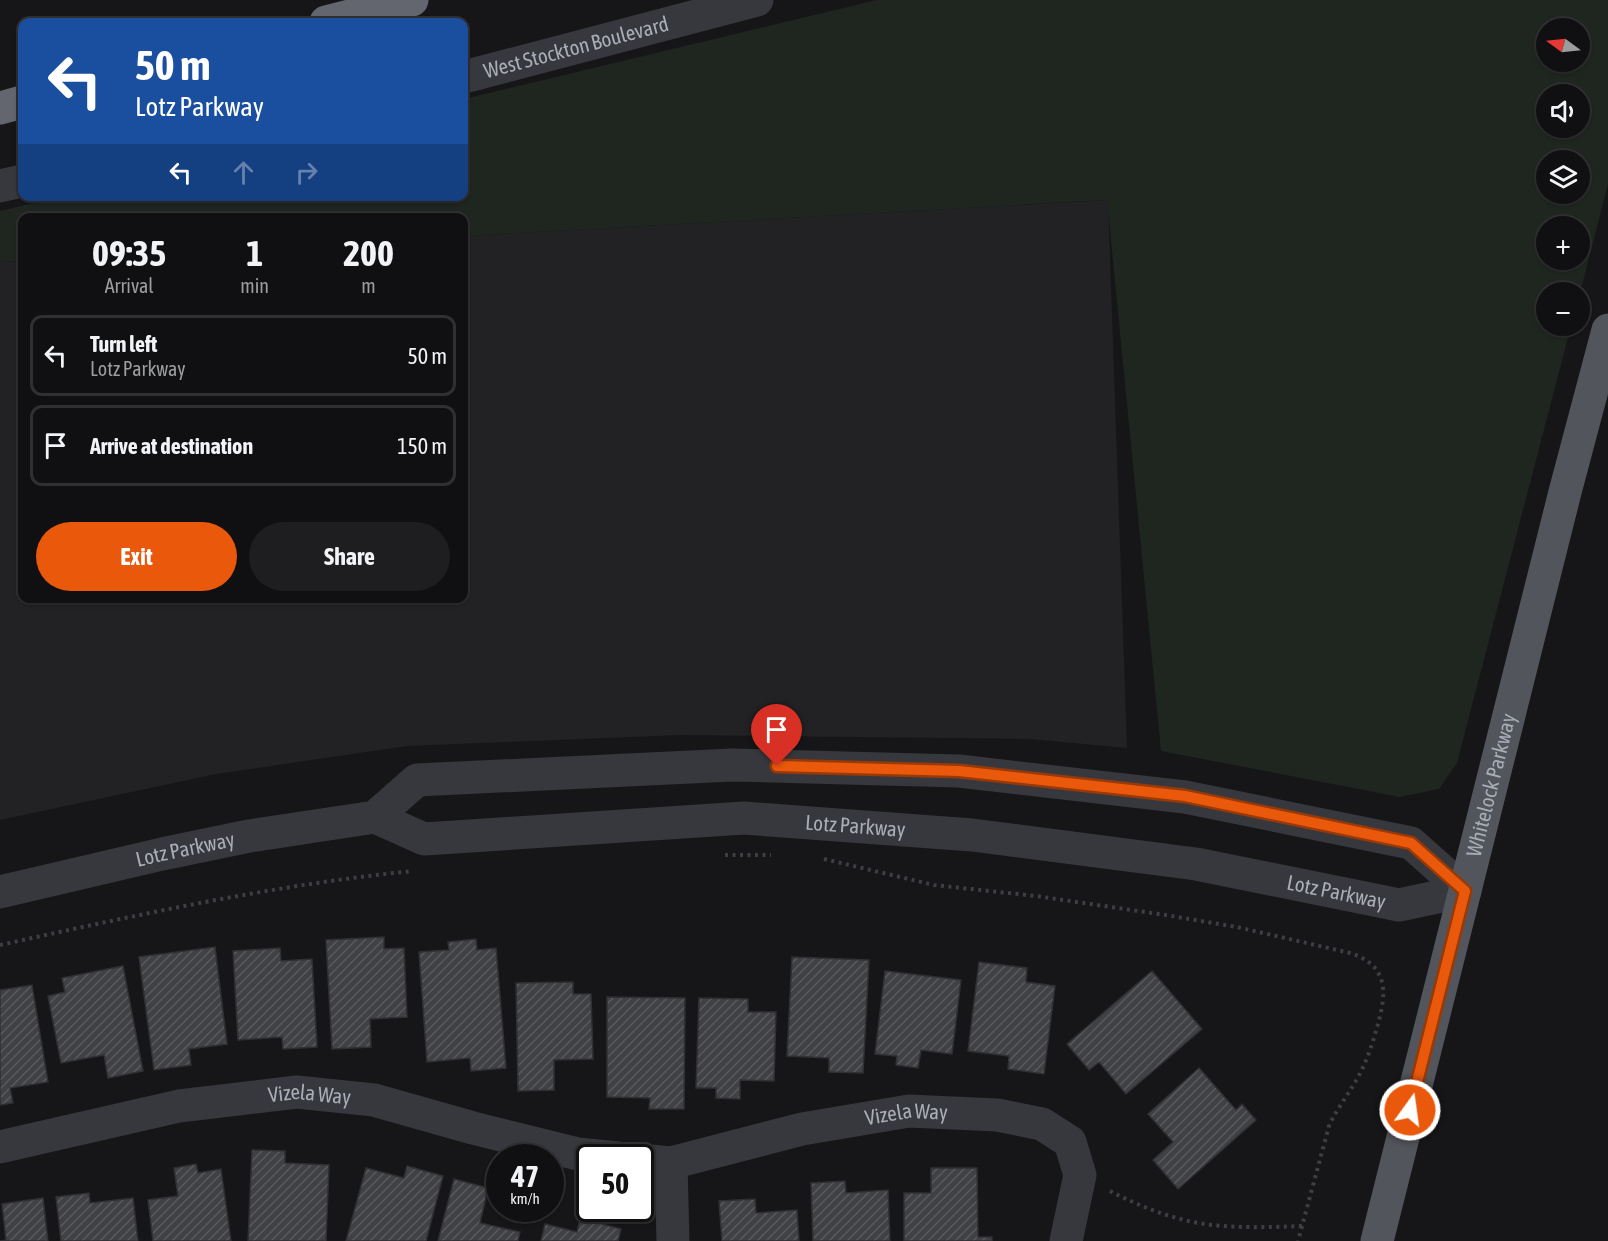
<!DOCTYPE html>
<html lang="en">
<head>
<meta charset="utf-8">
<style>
	:root { --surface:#101012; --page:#1e1e20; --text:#f1f3f6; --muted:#9c9d9f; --line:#303032; --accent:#ea580c }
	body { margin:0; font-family:"Asap Condensed",sans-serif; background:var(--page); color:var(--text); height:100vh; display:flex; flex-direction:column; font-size:22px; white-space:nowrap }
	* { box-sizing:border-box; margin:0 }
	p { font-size:20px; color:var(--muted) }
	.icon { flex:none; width:33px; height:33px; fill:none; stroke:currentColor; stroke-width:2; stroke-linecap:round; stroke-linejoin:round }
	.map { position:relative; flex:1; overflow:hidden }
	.panel { position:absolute; left:18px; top:213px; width:450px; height:390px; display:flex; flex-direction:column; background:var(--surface); border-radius:12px; box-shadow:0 2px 4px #0004,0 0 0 2px var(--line) }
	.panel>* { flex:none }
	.guide { position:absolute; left:18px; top:18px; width:450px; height:183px; border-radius:12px; box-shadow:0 2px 4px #0004,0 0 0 2px var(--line); background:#1a4fa0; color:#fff; overflow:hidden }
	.needle { width:39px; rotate:285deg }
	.controls { position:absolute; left:1536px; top:18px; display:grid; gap:12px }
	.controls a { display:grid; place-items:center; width:54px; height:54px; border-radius:50%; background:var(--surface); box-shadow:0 2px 4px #0004,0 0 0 2px var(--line); font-size:30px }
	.speed { position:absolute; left:486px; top:1144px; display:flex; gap:12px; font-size:30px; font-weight:700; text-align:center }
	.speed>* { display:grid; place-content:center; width:78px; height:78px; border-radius:50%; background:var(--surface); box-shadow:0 2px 4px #0004,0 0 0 2px var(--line); line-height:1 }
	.speed small { font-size:15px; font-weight:400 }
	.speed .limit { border:3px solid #111; border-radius:9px; background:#fff; color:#111 }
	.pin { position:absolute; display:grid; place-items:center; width:51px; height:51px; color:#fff; margin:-62px -26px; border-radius:50% 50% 50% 0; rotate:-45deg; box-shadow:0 0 6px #0007 }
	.pin .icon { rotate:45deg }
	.me { position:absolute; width:66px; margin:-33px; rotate:14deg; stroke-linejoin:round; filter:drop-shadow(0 0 4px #0008) }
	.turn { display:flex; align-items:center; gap:21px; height:126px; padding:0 18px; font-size:27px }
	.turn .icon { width:78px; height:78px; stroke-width:2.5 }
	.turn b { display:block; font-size:42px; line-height:51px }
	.lanes { display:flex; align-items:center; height:57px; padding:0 18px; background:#0003; justify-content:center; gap:30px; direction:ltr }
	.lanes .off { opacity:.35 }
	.eta { display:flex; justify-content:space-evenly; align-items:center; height:102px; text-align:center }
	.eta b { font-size:36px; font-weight:700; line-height:42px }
	.button { display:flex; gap:12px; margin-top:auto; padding:12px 18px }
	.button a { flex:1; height:69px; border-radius:36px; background:var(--accent); color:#fff; font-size:24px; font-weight:700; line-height:69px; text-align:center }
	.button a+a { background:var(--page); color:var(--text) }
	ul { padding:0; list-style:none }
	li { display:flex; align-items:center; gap:18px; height:81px; margin:0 12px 9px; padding:0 6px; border:3px solid var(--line); border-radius:12px }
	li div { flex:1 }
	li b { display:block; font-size:22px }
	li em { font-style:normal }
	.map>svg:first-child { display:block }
</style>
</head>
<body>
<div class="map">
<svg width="1608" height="1241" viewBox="0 0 1608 1241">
	<defs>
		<pattern id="building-hatch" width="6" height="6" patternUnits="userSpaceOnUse" patternTransform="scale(1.5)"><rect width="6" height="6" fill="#404145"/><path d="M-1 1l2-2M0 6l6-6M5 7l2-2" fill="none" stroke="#595a5e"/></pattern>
	</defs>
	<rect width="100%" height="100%" fill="#161618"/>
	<path fill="#222225" d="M1108 200 1127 748 1030 739 680 735 407 746 216 774 0 820V262L22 261V598H464V236Z"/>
	<path fill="#1e261f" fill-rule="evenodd" d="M877 0H1608V184L1580 293 1546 292V326H1571L1457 763 1439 789 1400 797 1161 751 1107 200 464 236V218H22V261L0 262V211L58 197 464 196V99ZM1546 28H1580V62H1546ZM1580 94V128H1546V94ZM1580 160V194H1546V160ZM1546 226H1580V260H1546Z"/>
	<path fill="url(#building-hatch)" stroke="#303034" stroke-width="1.5" d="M384 937V949L404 948 407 1017 370 1019 371 1047 332 1049 326 940Z
		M476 939 477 950 496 948 506 1068 471 1071 470 1058 427 1062 419 952 449 950 448 942Z
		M215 947 227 1044 189 1049 191 1065 154 1070 139 957Z
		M280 948 281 961 312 959 317 1047 283 1049 282 1037 238 1040 233 951Z
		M792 957 869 960 863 1073 829 1072V1058L787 1056Z
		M979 962 1027 968 1026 982 1055 986 1044 1074 1008 1069 1009 1056 968 1051Z
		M123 966 143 1071 108 1078 104 1055 61 1063 48 996 65 992 62 978Z
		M885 971 961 980 952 1054 921 1050 918 1068 896 1065 897 1056 875 1054Z
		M1152 971 1202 1029 1126 1094 1099 1062 1089 1070 1067 1044Z
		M573 982V994H591L593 1059 554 1060V1090L518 1091 516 983Z
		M32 985 48 1082 10 1088 13 1103 0 1105V990Z
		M607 997 685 998 684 1109H649L650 1098 607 1097Z
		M699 998 748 999V1012H776L774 1081 740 1080V1099L716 1098V1088H696Z
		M1199 1068 1236 1110 1242 1104 1256 1120 1178 1189 1153 1160 1173 1142 1148 1114Z
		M252 1150 285 1151V1163L329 1165 326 1241H248Z
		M196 1164 198 1173 221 1169 231 1241H153L148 1200 178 1196 174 1168Z
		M407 1166 443 1176 426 1241H346L366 1168 404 1178Z
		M931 1168H977L978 1237H992V1241H904V1193H931Z
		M454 1179 488 1188 480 1223 520 1232 518 1241H438Z
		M845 1181 846 1193 888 1190 890 1241H813L811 1183Z
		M89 1193 90 1203 133 1198 138 1241H61L56 1197Z
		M43 1198 48 1241H0L6 1240 2 1204Z
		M755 1199 756 1213 797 1210 799 1241H722L719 1201Z
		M582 1211 604 1217 602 1224 621 1229 618 1241H541L545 1224 577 1232Z"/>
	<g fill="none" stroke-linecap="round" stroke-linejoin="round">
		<path stroke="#3d3f44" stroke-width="4" stroke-dasharray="3 4.5" stroke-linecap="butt" d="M725 855H771
			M824 859 934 885 1036 896 1172 916 1237 927 1350 953C1388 965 1387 992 1378 1024 1373 1042 1367 1061 1358 1077 1349 1094 1337 1108 1329 1126L1298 1241
			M0 945C137 915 273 885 413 871
			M1110 1191C1145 1209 1184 1224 1224 1226 1250 1228 1276 1227 1302 1226"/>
		<g stroke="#37383d" stroke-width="33">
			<path id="s1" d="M464 77 757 0"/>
			<path d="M0 186 22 181"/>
			<path id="s2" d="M375 817 424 839 744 818 972 835 1196 864 1399 905 1465 891"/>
			<path id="s3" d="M0 892 162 854 249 836 375 817 417 780 732 765 959 771 1185 797 1411 843 1465 891"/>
			<path id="s4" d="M0 1147 179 1106 297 1092 374 1100 473 1128 578 1154 618 1158"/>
			<path id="s5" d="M640 1160 671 1163 802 1129 909 1111 997 1115 1042 1124 1070 1142 1080 1175 1066 1241"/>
			<path d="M671 1163 673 1241"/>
		</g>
		<path stroke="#53555c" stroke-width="33" id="s6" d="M1377 1241 1565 492 1608 330"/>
		<path stroke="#63666e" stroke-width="33" d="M326 22 412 0
			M0 108 22 102"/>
	</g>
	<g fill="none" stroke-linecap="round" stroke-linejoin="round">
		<defs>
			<path id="route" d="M777 766 959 771 1185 796 1411 843 1465 891 1410 1110"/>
		</defs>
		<use href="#route" stroke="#983908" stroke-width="15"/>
		<use href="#route" stroke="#ea580c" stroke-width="10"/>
	</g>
	<g text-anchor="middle" stroke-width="4.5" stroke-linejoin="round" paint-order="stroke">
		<g font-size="21" fill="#a8adb8" stroke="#111113">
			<text dy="7" stroke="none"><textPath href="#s1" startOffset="116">West Stockton Boulevard</textPath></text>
			<text dy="7" stroke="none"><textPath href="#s6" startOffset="470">Whitelock Parkway</textPath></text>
			<text dy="7" stroke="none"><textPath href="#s2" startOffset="486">Lotz Parkway</textPath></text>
			<text dy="7" stroke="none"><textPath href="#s3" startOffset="190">Lotz Parkway</textPath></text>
			<text dy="7" stroke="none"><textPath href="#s2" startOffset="972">Lotz Parkway</textPath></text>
			<text dy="7" stroke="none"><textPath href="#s4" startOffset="315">Vizela Way</textPath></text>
			<text dy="7" stroke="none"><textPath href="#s5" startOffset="272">Vizela Way</textPath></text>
		</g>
	</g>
</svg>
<div class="controls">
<a><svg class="needle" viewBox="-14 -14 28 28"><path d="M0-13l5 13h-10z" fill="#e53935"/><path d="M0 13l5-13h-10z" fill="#9c9d9f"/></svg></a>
<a><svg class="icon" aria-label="sound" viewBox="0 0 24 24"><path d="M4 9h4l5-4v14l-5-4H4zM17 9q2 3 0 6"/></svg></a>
<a><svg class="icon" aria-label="layers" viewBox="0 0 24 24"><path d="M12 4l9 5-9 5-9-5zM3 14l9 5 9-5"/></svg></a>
<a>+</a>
<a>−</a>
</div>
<div class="speed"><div>47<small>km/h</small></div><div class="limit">50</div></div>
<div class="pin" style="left:777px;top:766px;background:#d93025"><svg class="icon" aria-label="arrive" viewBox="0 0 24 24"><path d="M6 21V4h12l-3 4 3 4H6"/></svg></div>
<svg class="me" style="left:1410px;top:1110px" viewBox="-20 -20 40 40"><circle r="17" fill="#ea580c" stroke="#fff" stroke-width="3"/><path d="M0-11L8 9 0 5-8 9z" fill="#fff"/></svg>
<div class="guide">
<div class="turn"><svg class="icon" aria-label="left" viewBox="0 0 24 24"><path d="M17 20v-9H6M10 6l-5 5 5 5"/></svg><div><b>50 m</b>Lotz Parkway</div></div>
<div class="lanes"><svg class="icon" aria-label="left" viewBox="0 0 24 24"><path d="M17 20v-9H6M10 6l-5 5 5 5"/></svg><svg class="icon off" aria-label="ahead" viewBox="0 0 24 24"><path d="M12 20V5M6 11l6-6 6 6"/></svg><svg class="icon off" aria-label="right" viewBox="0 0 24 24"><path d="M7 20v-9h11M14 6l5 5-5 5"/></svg></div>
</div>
<section class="panel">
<div class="eta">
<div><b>09:35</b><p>Arrival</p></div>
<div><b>1</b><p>min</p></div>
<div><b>200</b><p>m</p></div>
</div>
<ul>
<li><svg class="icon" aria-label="left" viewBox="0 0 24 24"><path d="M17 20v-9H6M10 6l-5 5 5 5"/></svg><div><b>Turn left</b><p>Lotz Parkway</p></div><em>50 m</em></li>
<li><svg class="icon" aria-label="arrive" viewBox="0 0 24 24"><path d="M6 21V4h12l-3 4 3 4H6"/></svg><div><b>Arrive at destination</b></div><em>150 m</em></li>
</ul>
<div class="button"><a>Exit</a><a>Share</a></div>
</section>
</div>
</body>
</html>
